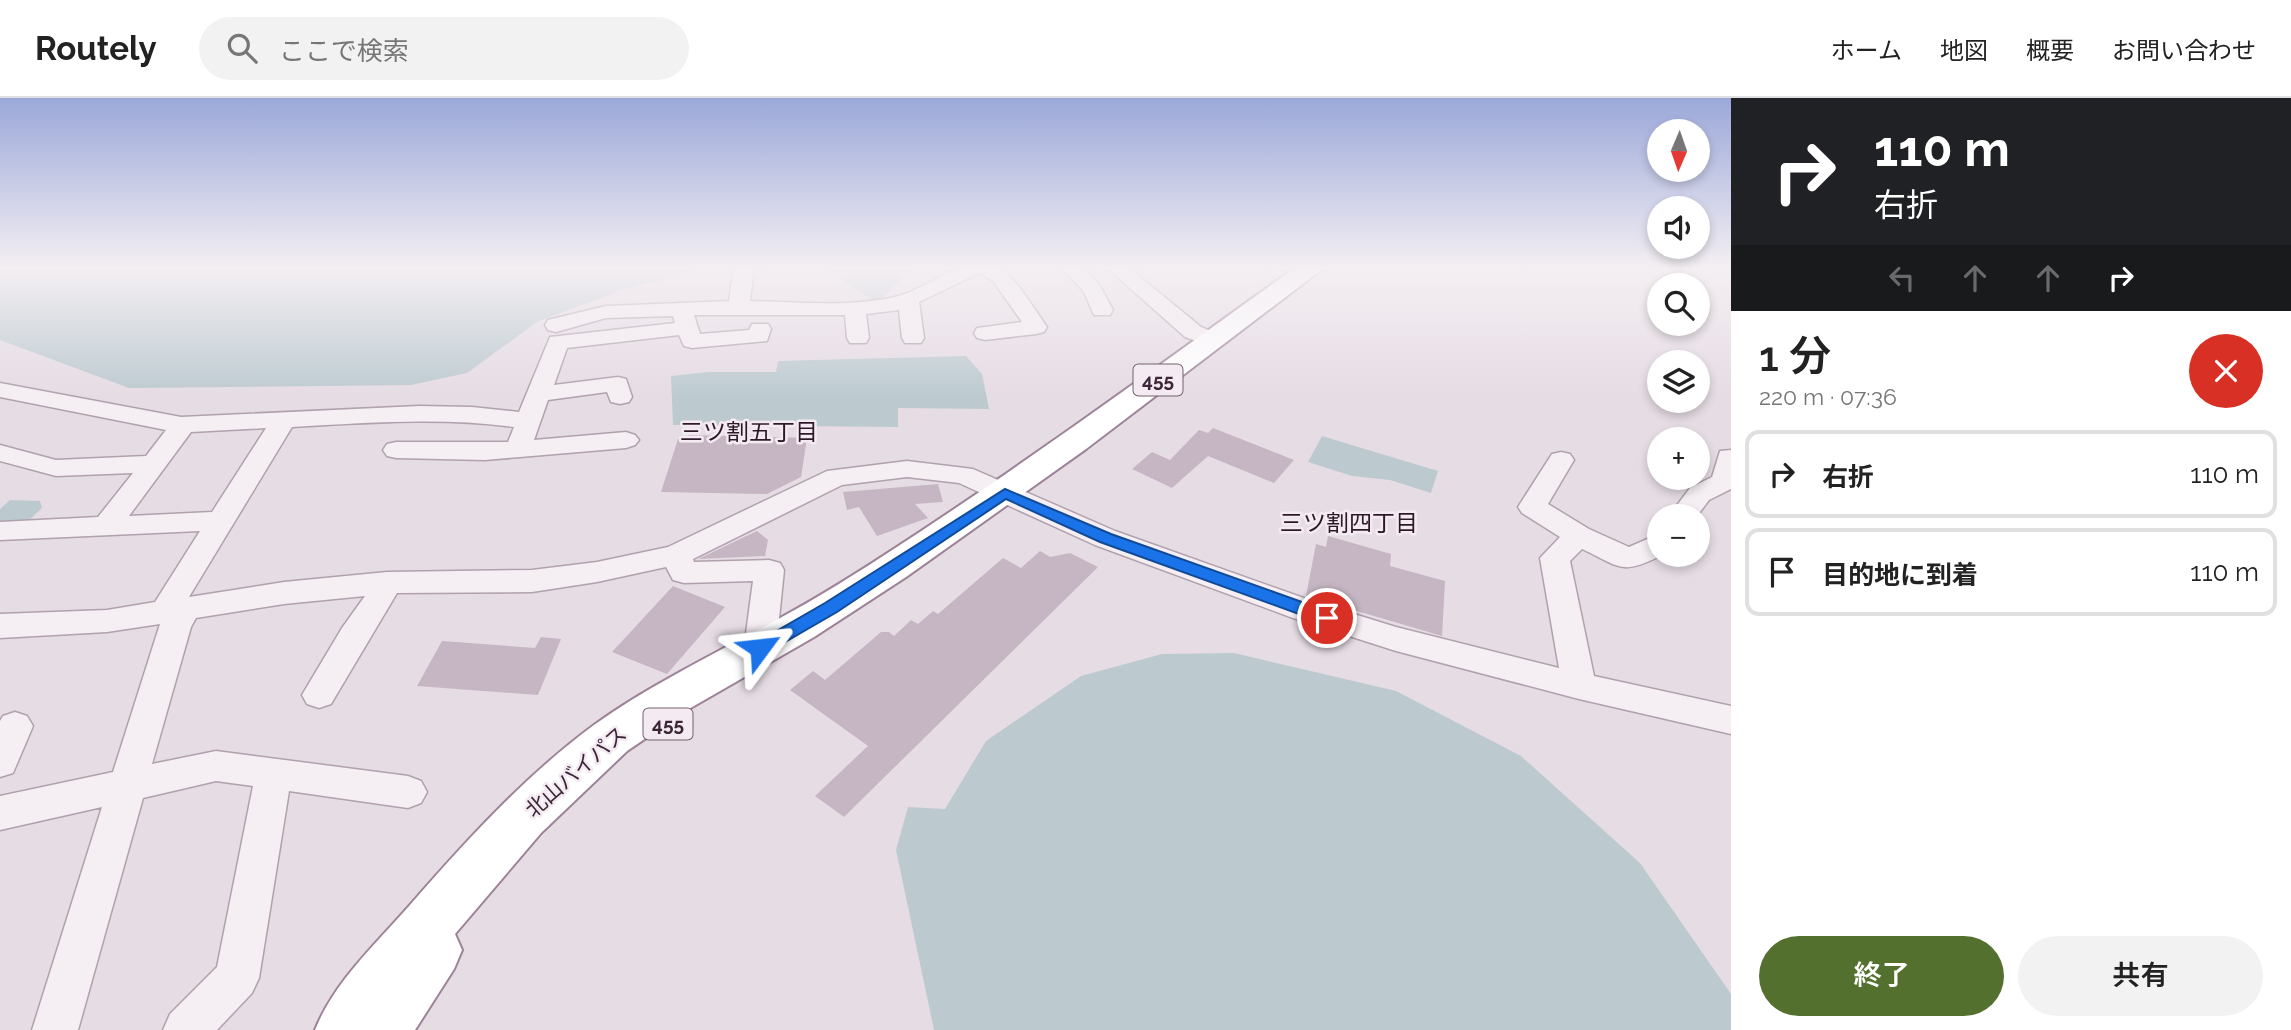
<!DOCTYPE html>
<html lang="ja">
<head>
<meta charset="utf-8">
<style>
	:root { --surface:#fff; --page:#f2f2f2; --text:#222; --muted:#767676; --line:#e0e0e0; --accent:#54702e }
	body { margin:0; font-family:Raleway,"Noto Sans JP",sans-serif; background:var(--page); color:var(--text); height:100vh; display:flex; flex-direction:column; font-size:26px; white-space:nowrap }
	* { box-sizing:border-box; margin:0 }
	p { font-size:23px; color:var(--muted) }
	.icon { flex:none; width:38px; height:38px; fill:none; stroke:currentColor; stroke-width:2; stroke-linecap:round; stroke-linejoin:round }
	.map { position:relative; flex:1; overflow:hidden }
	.side { display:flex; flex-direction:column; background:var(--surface); width:560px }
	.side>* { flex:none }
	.top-card { background:#202124; color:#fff; overflow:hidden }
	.needle { width:46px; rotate:182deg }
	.buttons { position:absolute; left:1647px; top:21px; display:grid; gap:14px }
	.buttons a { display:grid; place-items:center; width:63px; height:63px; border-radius:50%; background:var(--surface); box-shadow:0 4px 10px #0003; font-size:35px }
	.pin { position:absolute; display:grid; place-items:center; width:60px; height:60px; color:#fff; margin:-30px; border:4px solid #fff; border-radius:50%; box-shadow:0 2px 7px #0007 }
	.me { position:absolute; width:77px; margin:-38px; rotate:60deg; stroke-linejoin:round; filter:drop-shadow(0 0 5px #0008) }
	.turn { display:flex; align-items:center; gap:24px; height:147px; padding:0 28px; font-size:32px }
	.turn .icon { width:91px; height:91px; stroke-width:2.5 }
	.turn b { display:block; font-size:49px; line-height:60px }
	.lanes { display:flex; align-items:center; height:66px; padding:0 28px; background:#0003; justify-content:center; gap:35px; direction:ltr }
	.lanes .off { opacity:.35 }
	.round { display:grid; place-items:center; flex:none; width:74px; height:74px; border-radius:37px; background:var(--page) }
	.summary { display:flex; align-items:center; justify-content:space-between; height:119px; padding:0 28px }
	h1 { font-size:42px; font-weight:600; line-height:52px }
	.primary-button { display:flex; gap:14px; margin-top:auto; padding:14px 28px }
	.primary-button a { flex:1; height:80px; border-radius:42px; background:var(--accent); color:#fff; font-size:28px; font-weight:600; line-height:80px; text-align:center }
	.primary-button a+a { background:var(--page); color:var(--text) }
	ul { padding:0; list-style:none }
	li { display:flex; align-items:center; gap:21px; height:88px; margin:0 14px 10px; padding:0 14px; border:4px solid var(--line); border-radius:14px }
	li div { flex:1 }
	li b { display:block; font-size:26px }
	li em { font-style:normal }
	header { display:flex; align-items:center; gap:42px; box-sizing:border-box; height:98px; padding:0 35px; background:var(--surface); border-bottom:2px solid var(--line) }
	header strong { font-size:33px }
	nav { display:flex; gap:38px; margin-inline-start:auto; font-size:24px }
	.search { width:490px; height:63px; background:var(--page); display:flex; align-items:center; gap:18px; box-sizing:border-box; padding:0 24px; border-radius:38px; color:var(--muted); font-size:26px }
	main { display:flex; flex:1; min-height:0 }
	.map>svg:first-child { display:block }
</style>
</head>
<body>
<header>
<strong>Routely</strong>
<div class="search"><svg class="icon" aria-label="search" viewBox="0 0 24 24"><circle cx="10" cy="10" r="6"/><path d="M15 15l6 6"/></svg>ここで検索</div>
<nav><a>ホーム</a><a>地図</a><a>概要</a><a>お問い合わせ</a></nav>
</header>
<main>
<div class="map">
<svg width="1731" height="932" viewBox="0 0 1731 932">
	<rect width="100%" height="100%" fill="#e6dce4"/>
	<path fill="#bccad0" d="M0 169H695L693 173 619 193 537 224 467 275 411 287 129 290 0 242Z
		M824 169H911L878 206Z
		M966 258 982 276 989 311 898 310V329L673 327 671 278 708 274H776L778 263Z
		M1322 338 1438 373 1431 395 1390 382 1352 378 1308 364Z
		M10 402 40 403 42 410 26 425 0 424V411Z
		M1234 555 1396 593 1521 658 1640 765 1731 896V932H934L896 752 908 709 945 711 986 643 1081 578 1162 556Z"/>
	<path fill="#c6b6c3" d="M1213 330 1294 362 1274 385 1208 358 1172 390 1132 371 1152 354 1170 362 1199 332 1208 335Z
		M690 337 807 340 801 379 767 396 661 394 678 341Z
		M938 386 943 404 915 406 928 420 877 438 859 409 847 412 843 394Z
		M757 433 768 442 765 458 698 461Z
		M1328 438 1391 456 1390 468 1445 483 1442 538 1306 498 1316 446 1326 449Z
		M1040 453 1050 459 1070 455 1098 469 844 719 815 698 868 648 790 592 813 573 825 582 881 534H889L894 538 911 522 918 526 933 513 938 516 1003 460 1021 470Z
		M673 488 725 509 667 576 612 554Z
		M541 539 561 541 538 597 417 588 442 543 535 550Z"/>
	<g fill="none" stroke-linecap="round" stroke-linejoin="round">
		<defs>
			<path id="minor" d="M734 169H754L750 203C796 204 844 209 890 200 928 193 951 161 996 169 1011 172 1037 215 1047 229L1044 234 1036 236 985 242 977 240 974 235 977 230 1022 224 993 183 979 175 919 204 924 240 921 245H905L902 240 899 212 866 216 869 240 866 245H850L847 240 845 217H694L700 236 749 232 752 226H768L771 231 767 243 692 250 684 248 679 237 567 250 554 287 618 279 626 281 632 299 629 304 620 306 611 304 607 294 548 302 534 342 626 334 635 337 639 342 635 347 626 350 485 362 396 360 387 358 383 352 387 346 396 344H508L514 329C440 319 367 325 292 329L189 499 284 484 387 474 532 472 597 464 668 449 827 373 907 363 973 371 1115 433 1315 504 1396 529 1559 570 1540 460 1560 439 1522 415 1518 409 1552 356 1561 354 1570 356 1574 362 1548 406 1589 431 1629 449 1659 436V457H1662C1621 478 1621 469 1582 451L1570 463 1594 578 1731 608V636L1579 601 1396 553 1293 520 1095 447 959 385 907 379 842 387 693 461 694 464 769 462 780 465 784 472 776 550 772 559 760 562 748 559 744 550 753 483 684 485 673 482 666 469 597 484 532 494 397 495 331 606 319 610 307 606 302 597 342 530 365 498 284 506 196 520 191 529 152 666 216 653 408 678 421 683 427 694 421 705 408 710 289 693 259 880 252 895 217 932H163L170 916 217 869 253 688 216 683 143 700 78 932H32L102 709 0 732V698L113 674 160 526 107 534 0 540V516L107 512 155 504 200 433 0 442V424L98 419 133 375 56 378 0 363V347L56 362 146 358 166 332 0 299V285L181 319 419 308 472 309 519 314 550 239 675 225 673 218 606 220 556 234 548 232 545 227 548 222 606 208 729 203ZM266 330 212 414 129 418 191 334Z
				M1061 169H1082L1100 188 1113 212 1110 217H1094L1084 194Z
				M1106 169H1128L1201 229 1220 237 1223 242 1220 247 1212 249 1185 239Z
				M1731 352V391L1709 402 1697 418H1669L1690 390 1712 379 1720 353Z
				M15 614 27 618 33 628 13 675 0 679V623L3 618Z"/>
			<path id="highway" d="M1296 169H1325L1086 351 906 479 814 539 687 612 627 653 541 735 455 836 462 852 454 871 415 932H315C335 883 375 847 410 807 466 743 525 678 594 627 644 591 699 564 752 535 797 512 840 486 883 458 1024 367 1159 267 1296 169Z"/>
		</defs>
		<use href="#minor" stroke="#b0a1ad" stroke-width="3"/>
		<use href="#highway" stroke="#9d8398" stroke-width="4"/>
		<use href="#minor" fill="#f5eef3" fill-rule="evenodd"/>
		<use href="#highway" fill="#fff" fill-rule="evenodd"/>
	</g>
	<linearGradient id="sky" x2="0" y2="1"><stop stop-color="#9ba8d9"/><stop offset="0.57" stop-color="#f4eff3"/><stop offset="1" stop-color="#f4eff3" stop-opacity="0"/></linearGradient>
	<rect width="1731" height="299" fill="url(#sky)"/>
	<path fill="#1a73e8" stroke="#114b97" stroke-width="2" d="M1005 391 1111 436 1333 515 1336 520 1327 526 1321 524 1100 444 1006 401 837 514 766 555H754L751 550 754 546 825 505Z"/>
	<g text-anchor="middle" stroke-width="5" stroke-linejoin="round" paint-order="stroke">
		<g fill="#f4ebf2" stroke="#73606f" stroke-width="2">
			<rect x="1133.5" y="266.5" width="49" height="31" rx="5"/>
			<rect x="643.5" y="610.5" width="49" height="31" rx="5"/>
		</g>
		<g font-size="19" font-weight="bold" fill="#3c2537">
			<text x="1158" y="289">455</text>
			<text x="668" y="633">455</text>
		</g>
		<g font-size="21" fill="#3c2537" stroke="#f4ebf2">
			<text transform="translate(576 674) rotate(-41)" y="7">北山バイパス</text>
		</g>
		<g font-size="23" fill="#2d1828" stroke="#f4ebf2">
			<text x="749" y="342">三ツ割五丁目</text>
			<text x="1349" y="433">三ツ割四丁目</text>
		</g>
	</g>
</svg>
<div class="buttons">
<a><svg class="needle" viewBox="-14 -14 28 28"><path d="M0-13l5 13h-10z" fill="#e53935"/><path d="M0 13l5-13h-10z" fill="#767676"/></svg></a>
<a><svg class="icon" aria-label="sound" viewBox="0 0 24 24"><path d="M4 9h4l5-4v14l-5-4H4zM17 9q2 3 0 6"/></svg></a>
<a><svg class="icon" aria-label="search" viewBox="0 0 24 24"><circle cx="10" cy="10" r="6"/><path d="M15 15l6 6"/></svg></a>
<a><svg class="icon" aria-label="layers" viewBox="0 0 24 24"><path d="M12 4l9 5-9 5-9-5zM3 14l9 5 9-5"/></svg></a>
<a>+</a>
<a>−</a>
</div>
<div class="pin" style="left:1327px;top:520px;background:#d93025"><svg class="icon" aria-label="arrive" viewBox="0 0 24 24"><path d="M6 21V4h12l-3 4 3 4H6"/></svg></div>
<svg class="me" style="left:760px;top:550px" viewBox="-20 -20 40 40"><path d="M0-17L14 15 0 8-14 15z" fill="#1a73e8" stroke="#fff" stroke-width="4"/></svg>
</div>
<section class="side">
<div class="top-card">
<div class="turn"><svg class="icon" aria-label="right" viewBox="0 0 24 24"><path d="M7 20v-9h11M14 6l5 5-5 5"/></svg><div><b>110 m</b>右折</div></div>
<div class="lanes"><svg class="icon off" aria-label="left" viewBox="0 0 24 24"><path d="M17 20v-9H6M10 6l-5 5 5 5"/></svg><svg class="icon off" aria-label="ahead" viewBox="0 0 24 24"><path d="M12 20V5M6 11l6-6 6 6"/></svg><svg class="icon off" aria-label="ahead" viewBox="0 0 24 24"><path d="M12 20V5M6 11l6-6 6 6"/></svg><svg class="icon" aria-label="right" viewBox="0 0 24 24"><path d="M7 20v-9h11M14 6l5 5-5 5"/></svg></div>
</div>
<div class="summary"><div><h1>1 分</h1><p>220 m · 07:36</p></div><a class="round" style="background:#d93025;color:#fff"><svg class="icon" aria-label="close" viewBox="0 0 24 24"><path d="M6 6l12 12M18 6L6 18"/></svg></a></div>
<ul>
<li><svg class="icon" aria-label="right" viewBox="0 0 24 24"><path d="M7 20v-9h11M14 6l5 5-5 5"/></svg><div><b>右折</b></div><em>110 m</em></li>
<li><svg class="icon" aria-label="arrive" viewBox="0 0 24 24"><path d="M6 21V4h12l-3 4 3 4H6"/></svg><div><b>目的地に到着</b></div><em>110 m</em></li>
</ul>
<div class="primary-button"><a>終了</a><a>共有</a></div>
</section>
</main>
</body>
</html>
